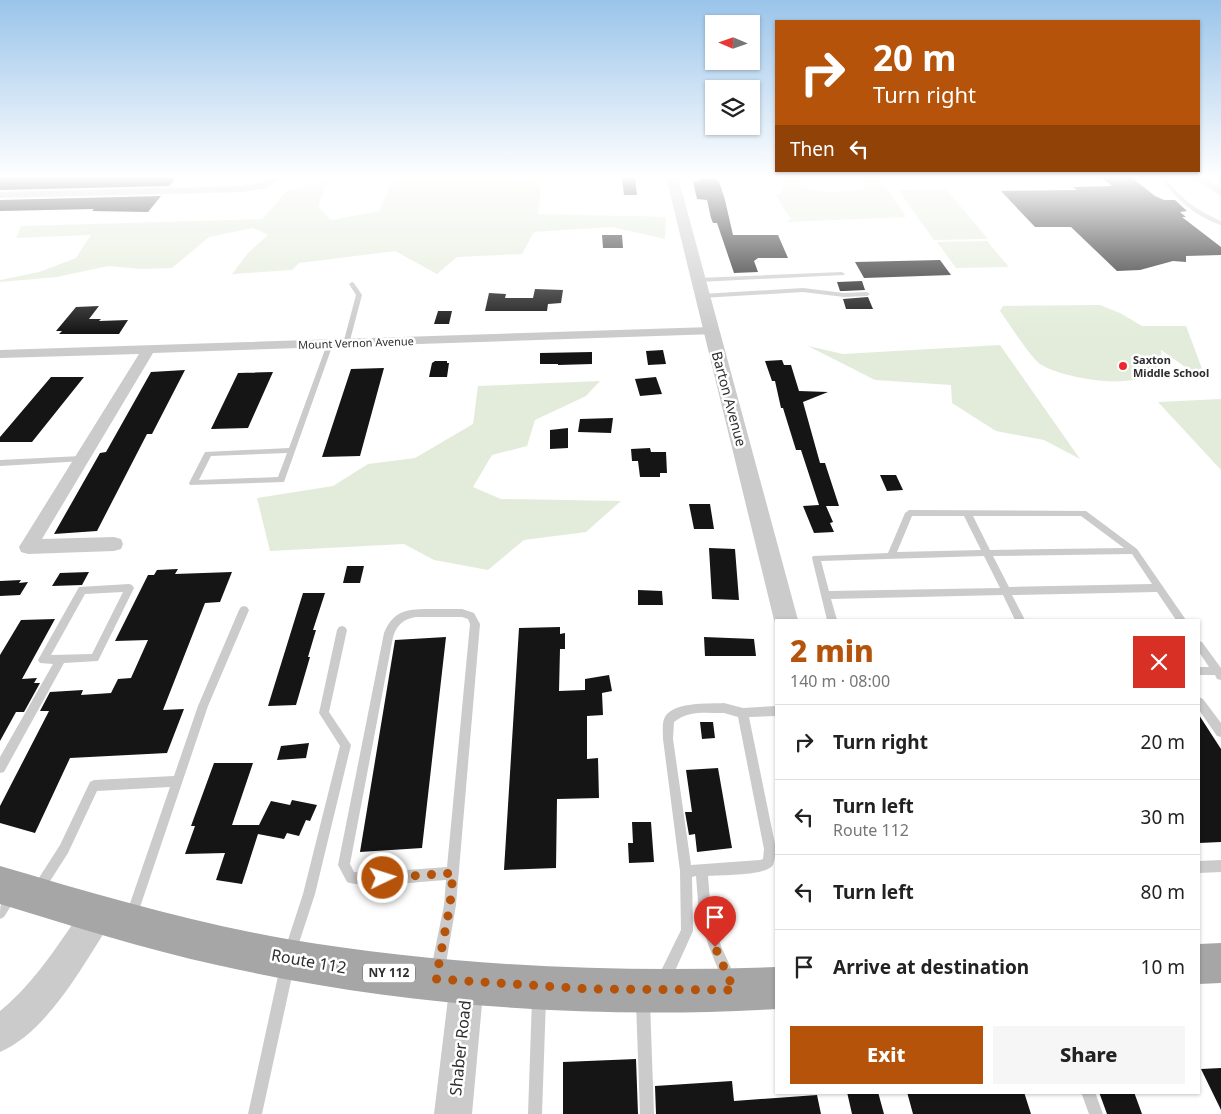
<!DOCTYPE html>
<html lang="en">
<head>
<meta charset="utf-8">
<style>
	:root { --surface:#fff; --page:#f6f6f6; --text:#222; --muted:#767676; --line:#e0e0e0; --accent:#b45309 }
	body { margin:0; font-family:"Noto Sans",sans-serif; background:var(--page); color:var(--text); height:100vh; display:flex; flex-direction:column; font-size:19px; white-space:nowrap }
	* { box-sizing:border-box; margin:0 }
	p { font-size:16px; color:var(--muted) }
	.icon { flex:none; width:28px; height:28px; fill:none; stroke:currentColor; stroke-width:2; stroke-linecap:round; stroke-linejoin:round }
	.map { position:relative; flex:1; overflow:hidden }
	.sheet { position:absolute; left:775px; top:619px; width:425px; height:475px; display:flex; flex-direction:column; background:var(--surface); border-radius:0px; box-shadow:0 1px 4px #0004 }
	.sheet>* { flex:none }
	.guide { position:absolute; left:775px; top:20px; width:425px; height:152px; border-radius:0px; box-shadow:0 1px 4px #0004; background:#b45309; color:#fff; overflow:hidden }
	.needle { width:32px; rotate:272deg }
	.tools { position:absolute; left:705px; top:15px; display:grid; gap:10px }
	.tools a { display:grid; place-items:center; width:55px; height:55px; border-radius:0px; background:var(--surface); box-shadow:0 1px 4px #0004; font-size:25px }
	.pin { position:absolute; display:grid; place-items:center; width:42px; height:42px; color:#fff; margin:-51px -21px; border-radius:50% 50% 50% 0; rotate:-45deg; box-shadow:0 0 5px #0007 }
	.pin .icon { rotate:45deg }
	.me { position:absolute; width:55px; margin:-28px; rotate:86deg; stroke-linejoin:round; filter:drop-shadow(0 0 4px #0008) }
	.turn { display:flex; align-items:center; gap:18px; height:105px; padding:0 15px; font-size:22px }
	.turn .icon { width:65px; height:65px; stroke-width:2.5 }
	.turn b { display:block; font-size:35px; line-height:42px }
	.then { display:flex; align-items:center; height:48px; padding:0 15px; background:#0003; gap:10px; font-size:19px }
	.round { display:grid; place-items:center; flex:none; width:52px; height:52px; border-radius:0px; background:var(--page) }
	.summary { display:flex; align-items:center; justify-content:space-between; height:85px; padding:0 15px }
	h1 { font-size:30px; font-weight:800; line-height:38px; color:var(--accent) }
	.cta { display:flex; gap:10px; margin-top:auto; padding:10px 15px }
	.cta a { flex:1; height:58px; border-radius:0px; background:var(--accent); color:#fff; font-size:20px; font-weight:800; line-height:58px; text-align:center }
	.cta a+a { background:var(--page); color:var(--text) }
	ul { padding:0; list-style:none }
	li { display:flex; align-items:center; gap:15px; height:75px; padding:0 15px; border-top:1px solid var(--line) }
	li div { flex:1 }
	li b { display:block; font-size:19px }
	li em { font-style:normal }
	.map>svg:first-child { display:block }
</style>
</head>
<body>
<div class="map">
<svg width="1221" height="1114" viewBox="0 0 1221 1114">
	<rect width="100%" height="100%" fill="#fff"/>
	<path fill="#e3ecda" d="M394 177 541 182 538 214 666 217 665 239 612 227 534 232 522 254 457 257 437 274 395 251 299 263 292 270 232 274 248 253 268 235 253 228 209 237 172 268 141 269 108 266 57 277 0 282V280L39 272 76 258 91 235 16 238 21 226 262 219 287 191 328 179 318 206 331 220 379 211Z
		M784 177C795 177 799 182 808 187 826 195 844 191 863 189L870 179 863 177H879L906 217 785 222 791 219 776 196 781 193Z
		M946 189 988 239 934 240 898 190Z
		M987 241 1009 267 956 268 937 242Z
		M1100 305 1120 313 1142 326H1186L1204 374 1207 378H1201L1161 350C1168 399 1064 380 1040 364 1031 358 1008 322 1000 311L1003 306Z
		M1000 345 1080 459 1044 440 996 431 952 403 951 385 875 380 808 346 843 354Z
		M600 381 586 396 535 420 527 446 492 455 473 487 501 499 621 501 586 532 524 540 488 570 434 560 404 544 270 551 257 498 333 486 368 464 415 458 473 424 478 386Z
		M1221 399V470L1158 402Z"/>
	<path fill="#151515" d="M0 177H177L169 186 0 190Z
		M1101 177H1131L1155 196 1164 200H1175L1187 211 1180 212 1186 217H1182L1221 247V255L1186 256V262L1173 261 1140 270 1117 271 1071 227H1035L1001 191 1077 190 1073 187 1112 186Z
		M622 178H635L637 195H624Z
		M699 179H714L719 181 725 200 733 235H778L788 258H758L754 261 758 272 734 273 717 223H713L711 218 707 200 697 199 693 182 700 181Z
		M161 196 148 212 92 211 94 209 0 211V200Z
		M602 235H622L623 248H603Z
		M940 260 951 275 864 278 855 262Z
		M862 281 865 290 844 291H840L837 282Z
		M535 289 563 290 561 303 548 304 547 311H485L489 293 506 294 505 298H533Z
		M868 297 873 309H846L843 299Z
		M99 306 89 319H101L99 321 128 320 119 334H59L62 331H56L76 307Z
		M438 311H452L449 324H434Z
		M663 350 666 364 648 365 646 351Z
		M592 352V364L558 365V364H540V353Z
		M782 360 784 365H791L799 391 828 392 803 402 820 463H825L839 506H826L833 522 830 523 834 532 814 533 803 506 819 505 801 450H796L783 408H781L775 381H772L765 361Z
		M435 361H447V363H449L447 377H429L432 363Z
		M384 368 360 456 322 457 351 369Z
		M185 370 152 434H147L97 531 54 534 100 453 106 452 151 372Z
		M273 372 248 428 211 429 238 373Z
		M51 377H84L32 442H0V437Z
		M656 377 662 394 640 396 635 379Z
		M613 418 611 433 578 432 580 419Z
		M568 428V448L550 449V430Z
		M650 448 651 452H666L667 473H660V477H640L638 461H632L631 449Z
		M880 475H896L903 490 887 491Z
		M689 504H710L714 529H694Z
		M709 548 735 549 739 600 712 599Z
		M347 566H364L360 583H343Z
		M178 569 175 574 232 572 220 602 205 603 163 710 184 709 167 753 70 758 35 833 0 823V806L49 711H40L50 692 83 690 81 695 111 693 118 679 131 678 148 640 115 641 148 575H154L157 570Z
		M89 572 82 585 52 586 60 573Z
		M21 580 19 583 28 582 20 595 0 596V581Z
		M638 590 662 591 663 605H638Z
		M303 593H325L313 630H316L308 657H310L296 705 268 706Z
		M55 619 22 679 37 678 34 683H40L24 712H16L0 741V655L21 620Z
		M560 627V634L565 633V649H560L559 691 585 690V679L609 675 612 691 602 693 603 715 587 716V759L598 758 599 798 557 799 556 868 504 870 519 628Z
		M446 637 422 848 360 852 395 640Z
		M704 637 754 639 756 656H705Z
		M1199 715 1221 749V842L1199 843Z
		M700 722H713L715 738 702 739Z
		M309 743 306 758 277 760 281 746Z
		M214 763H253L232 825H259L271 801 290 805 292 800 317 805 310 821 306 820 299 836 287 833 284 839 258 834 242 884 216 880 225 853 185 854 195 826H191Z
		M718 768 732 848 697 852 695 834 689 835 685 812H692L686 770Z
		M632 822H651L654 862 629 863 628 843H633Z
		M636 1059 638 1114H563V1062Z
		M1221 1068V1110L1201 1069Z
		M732 1081 734 1101 817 1095 821 1114H656L655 1086Z
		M847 1092H878L884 1114H852Z
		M907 1092H1024L1031 1114H913Z
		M1099 1092H1134L1142 1114H1107Z"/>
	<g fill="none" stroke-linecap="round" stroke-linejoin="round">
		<path fill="#cbcbcb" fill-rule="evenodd" d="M1160 177H1165C1180 198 1197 211 1221 221V225C1194 216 1176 199 1160 177Z
			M842 272 845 274 844 275 698 282 695 280 698 278Z
			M352 282 354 283 362 295 349 344 346 346 343 344 356 295 349 284Z
			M803 288 844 293 867 292 870 294 867 296 844 297 803 292 702 298 699 296 702 294Z
			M330 342 333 344 284 482 190 485 189 483 205 452 289 448 327 344ZM287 453 278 477 199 480 211 456Z
			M81 456 85 459 84 461 0 466V460Z
			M909 510 1086 511 1137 549 1186 620H1176L1157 592 1012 595 1025 620H1015L1003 595 831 599 837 620H827L812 558 813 556 888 553 905 513ZM912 516H964L981 550 897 552ZM973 516H1081L1124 548 990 550ZM1132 554 1152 584 1009 587 993 556ZM984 556 1000 588 829 591 821 561Z
			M129 584 132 585 134 588 98 661 64 663 4 772 0 773V757L53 664 40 663 38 660 79 587ZM123 592 92 654 51 655 85 594Z
			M244 606 247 607 249 610 208 706 136 919 132 921 128 919 126 915 170 787 97 791 68 853 43 892 39 894 35 892 33 888 35 884 60 845 90 782 94 780 174 776 198 706 239 610 241 607Z
			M432 609H462L474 613 480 624 456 905 445 969 443 974 438 976 433 974 431 969 444 905 446 880C425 881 364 889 347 882L338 865 384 633C394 609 409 609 432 609ZM416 617H462L468 619 470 624 447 867 366 873 354 872 350 864 393 637C397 625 403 619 416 617Z
			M342 626 345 627 347 630 329 712 351 745 315 894 297 949 296 954 291 955 286 954 285 949 303 894 340 746 319 713 337 630 339 627Z
			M1199 641 1202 642 1221 668V680L1217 679 1215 675H1199V667H1209L1199 652Z
			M1199 697 1203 699 1221 723V737L1217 736 1199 710Z
			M724 703 743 708 776 706V716L749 717 776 849C775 854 775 860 773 865 766 876 722 875 708 876L711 914 721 946 736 979 734 984 729 986 724 984 709 947 699 914 696 876 692 877 693 931 669 984 664 986 659 984 657 979 681 930 680 871 663 739C663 733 662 725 664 719 671 701 709 704 724 703ZM724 713 738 717 764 849 763 859 760 860 691 865 673 739 674 722C688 710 707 713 724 713Z
			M1221 860V872L1199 873V861Z
			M11 890 15 892 17 896 4 917 0 919C0 908 0 895 11 890Z
			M287 960 292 962 294 967 262 1114H248L280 967 282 962Z
			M539 992 544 994 546 999 542 1114H528L532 999 534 994Z
			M643 995 648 997 650 1002 654 1114H640L636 1002 638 997Z
			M1081 1092H1095L1103 1114H1089Z"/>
		<path fill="#cbcbcb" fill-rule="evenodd" d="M270 177H282L267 188 242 192 0 198V192L242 186 260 183Z
			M1192 177H1204L1221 188V196Z
			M711 327 716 328 718 331 716 334 153 353 42 539 114 537 121 539 123 544 121 549 114 551 28 554 21 552 19 547 139 354 0 358V350Z"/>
		<path fill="#cbcbcb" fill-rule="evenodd" d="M666 177H678L798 620H776V625L774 620Z
			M98 898 109 903 114 914 109 925C82 967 47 1032 0 1052V1011C36 982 61 940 87 903Z
			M467 965 479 970 484 982 472 1114H434L450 982 455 970Z"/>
		<path fill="#a6a6a6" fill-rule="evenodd" d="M0 866C95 894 190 922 287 939 449 966 612 973 776 967V1009C590 1020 399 1006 217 965 144 949 72 926 0 904Z
			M1221 943V983L1199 984V944Z"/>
	</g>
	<linearGradient id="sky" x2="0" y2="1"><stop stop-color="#9ac4ea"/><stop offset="0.53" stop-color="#fff"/><stop offset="1" stop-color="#fff" stop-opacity="0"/></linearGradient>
	<rect width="1221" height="333" fill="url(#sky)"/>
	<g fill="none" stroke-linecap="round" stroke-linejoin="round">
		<path stroke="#b45309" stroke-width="9" stroke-dasharray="0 16.2" d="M383 878 453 873 450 905 436 979 590 989 734 990 715 947"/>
	</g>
	<circle fill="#ed272b" stroke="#fff" stroke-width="2" cx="1123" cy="366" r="5"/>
	<g text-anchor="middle" stroke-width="5" stroke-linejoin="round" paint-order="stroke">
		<g font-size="11" fill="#2e2e2e" stroke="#fff">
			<text transform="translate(356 343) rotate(-2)" y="4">Mount Vernon Avenue</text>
		</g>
		<g font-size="11" font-weight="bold" fill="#2e2e2e" stroke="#fff" text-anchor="start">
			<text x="1133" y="364">Saxton<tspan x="1133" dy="13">Middle School</tspan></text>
		</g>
		<rect fill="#fff" stroke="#6d6d6d" stroke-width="1" x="363" y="963.5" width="52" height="19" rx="4"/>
		<g font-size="12" font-weight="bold" fill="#2e2e2e">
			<text x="389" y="977">NY 112</text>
		</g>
		<g font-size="14" fill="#2e2e2e" stroke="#fff">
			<text transform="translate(729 399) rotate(75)" y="5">Barton Avenue</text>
		</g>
		<g font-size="16" fill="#2e2e2e" stroke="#fff">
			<text transform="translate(309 961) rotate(10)" y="6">Route 112</text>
			<text transform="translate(460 1048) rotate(-84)" y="6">Shaber Road</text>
		</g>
	</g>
</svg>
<div class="tools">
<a><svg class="needle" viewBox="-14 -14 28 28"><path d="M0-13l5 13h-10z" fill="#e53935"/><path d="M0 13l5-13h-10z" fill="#767676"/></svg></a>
<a><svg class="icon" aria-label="layers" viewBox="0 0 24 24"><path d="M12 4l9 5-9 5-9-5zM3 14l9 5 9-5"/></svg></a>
</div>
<div class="pin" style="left:715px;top:947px;background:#d93025"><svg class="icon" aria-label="arrive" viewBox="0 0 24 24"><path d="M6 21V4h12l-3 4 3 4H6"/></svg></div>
<svg class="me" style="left:383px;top:878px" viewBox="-20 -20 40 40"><circle r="17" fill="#b45309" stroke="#fff" stroke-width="3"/><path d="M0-11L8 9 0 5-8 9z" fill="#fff"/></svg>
<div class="guide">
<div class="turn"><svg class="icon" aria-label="right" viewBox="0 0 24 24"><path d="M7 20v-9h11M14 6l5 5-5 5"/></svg><div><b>20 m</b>Turn right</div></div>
<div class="then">Then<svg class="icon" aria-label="left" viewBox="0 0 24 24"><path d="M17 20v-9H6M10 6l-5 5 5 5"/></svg></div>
</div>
<section class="sheet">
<div class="summary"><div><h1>2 min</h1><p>140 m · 08:00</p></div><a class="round" style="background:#d93025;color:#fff"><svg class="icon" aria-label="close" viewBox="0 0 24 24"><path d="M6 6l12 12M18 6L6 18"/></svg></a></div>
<ul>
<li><svg class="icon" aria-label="right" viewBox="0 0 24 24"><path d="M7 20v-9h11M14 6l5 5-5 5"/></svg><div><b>Turn right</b></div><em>20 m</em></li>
<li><svg class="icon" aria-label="left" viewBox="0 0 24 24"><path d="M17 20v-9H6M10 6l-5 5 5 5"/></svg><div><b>Turn left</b><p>Route 112</p></div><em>30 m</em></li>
<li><svg class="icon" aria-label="left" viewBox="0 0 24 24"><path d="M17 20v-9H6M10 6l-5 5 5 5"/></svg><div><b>Turn left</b></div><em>80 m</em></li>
<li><svg class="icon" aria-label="arrive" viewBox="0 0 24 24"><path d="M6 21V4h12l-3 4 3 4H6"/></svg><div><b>Arrive at destination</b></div><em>10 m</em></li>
</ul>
<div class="cta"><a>Exit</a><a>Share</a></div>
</section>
</div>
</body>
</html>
